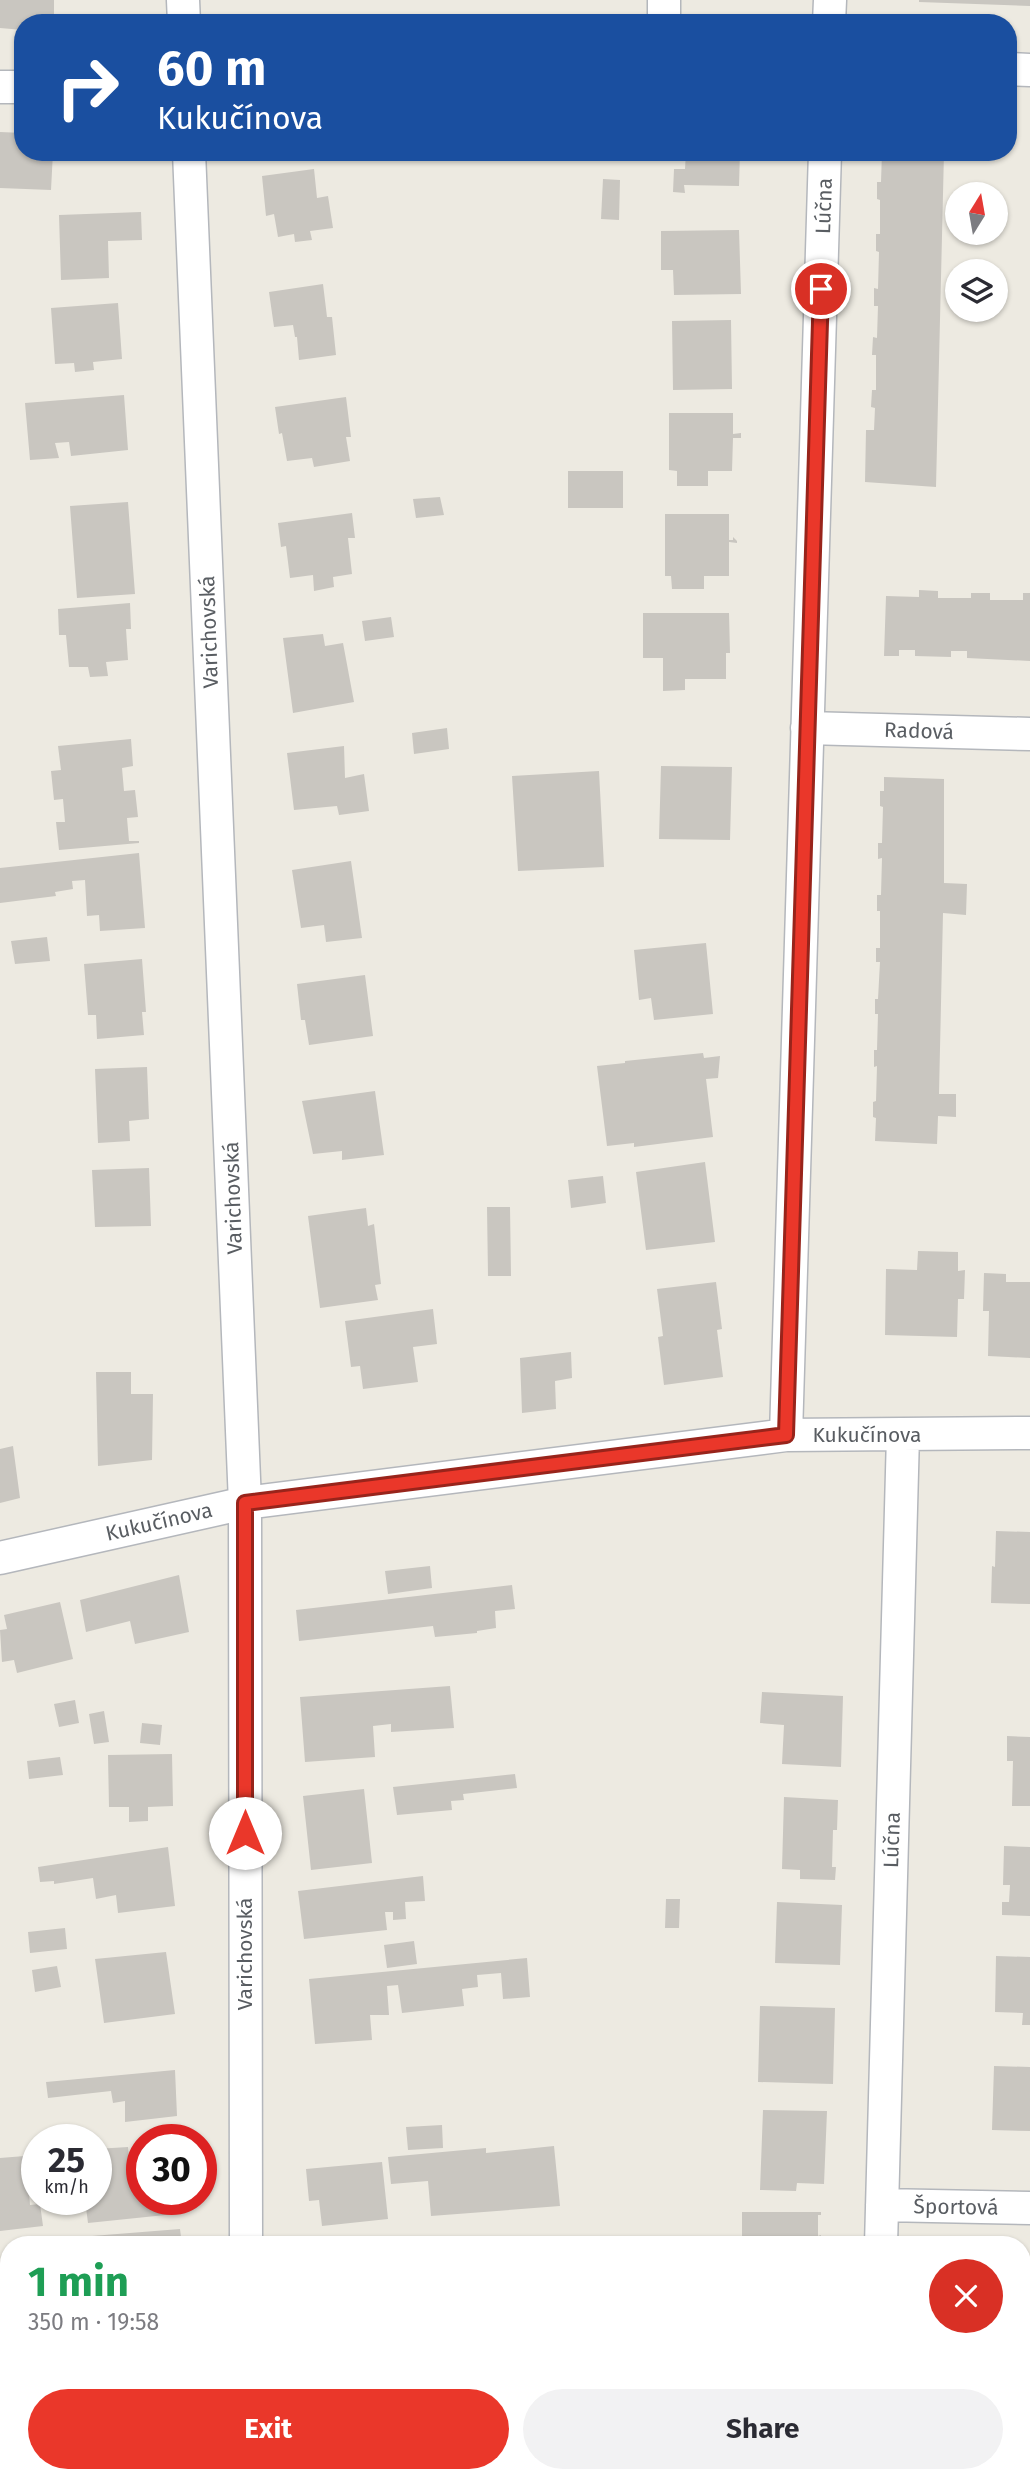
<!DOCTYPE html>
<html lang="en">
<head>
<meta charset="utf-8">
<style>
	:root { --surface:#fff; --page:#f2f2f3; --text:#2b2b33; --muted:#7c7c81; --accent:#ea372a }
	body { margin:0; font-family:"Fira Sans",sans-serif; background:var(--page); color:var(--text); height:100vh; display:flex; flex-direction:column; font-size:26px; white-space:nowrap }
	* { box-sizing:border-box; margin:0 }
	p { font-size:23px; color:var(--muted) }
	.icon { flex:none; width:38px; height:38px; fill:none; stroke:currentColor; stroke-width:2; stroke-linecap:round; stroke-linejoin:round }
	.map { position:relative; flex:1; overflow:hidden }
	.side { position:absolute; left:0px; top:2236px; width:1031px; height:247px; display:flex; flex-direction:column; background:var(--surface); border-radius:28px 28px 0 0; box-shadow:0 2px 5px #0004 }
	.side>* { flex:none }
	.guide { position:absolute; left:14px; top:14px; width:1003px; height:147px; border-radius:28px; box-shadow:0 2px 5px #0004; background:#1a4fa0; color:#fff; overflow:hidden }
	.needle { width:46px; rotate:11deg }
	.tools { position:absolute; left:945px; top:182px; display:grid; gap:14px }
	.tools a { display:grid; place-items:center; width:63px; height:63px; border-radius:50%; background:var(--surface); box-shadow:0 2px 5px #0004; font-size:35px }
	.speed { position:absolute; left:21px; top:2124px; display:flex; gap:14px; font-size:35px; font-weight:700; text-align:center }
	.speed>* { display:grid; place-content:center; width:91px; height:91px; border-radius:50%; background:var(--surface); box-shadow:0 2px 5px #0004; line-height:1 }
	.speed small { font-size:18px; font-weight:400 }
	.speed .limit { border:10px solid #d22; background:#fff; color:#111 }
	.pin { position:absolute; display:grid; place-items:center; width:60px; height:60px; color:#fff; margin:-30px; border:4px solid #fff; border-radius:50%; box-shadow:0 2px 7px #0007 }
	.me { position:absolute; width:77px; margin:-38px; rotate:0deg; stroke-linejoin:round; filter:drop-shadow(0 0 5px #0008) }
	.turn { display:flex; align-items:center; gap:24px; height:147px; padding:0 28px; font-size:32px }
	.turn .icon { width:91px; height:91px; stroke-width:2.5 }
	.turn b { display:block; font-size:49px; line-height:60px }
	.round { display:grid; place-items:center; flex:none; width:74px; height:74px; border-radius:37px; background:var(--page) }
	.summary { display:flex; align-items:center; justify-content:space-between; height:119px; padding:0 28px }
	h1 { font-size:42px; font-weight:700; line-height:52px; color:#1e9e55 }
	.button { display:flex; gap:14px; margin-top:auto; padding:14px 28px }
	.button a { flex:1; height:80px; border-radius:42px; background:var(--accent); color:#fff; font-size:28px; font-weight:700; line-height:80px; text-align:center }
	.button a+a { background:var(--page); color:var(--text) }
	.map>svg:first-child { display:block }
</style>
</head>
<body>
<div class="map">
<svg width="1030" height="2482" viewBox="0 0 1030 2482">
	<rect width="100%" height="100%" fill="#edeae1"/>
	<path fill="#c9c6c0" d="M0 0H54V23H23V30L0 28Z
		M919 0H1030V6L919 2Z
		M0 132 23 133V152H53L51 190 0 188Z
		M686 152H740L739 186 684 185 685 193 673 192 674 169H685Z
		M882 152H944L936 487 865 482 866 430H874L875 408 871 407 872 390H876V355H872L873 337 877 338 878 306H874V288L878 289 879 252 876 251V234H880V200L877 199V182H881Z
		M314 169 317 198 328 196 333 228 310 231 312 240 295 242 294 234 278 237 274 214 266 216 262 176Z
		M603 179 620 180 619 220 601 219Z
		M141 212 142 240 108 241 109 278 61 280 59 215Z
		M739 230 741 294 674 295 673 270H661V231Z
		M323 284 327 317H332L336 355 299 360 297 337H295L293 325 274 327 269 292Z
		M118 303 122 359 93 362 94 370 75 372 74 363 55 364 51 308Z
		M731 320 732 389 673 390 672 321Z
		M124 395 128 450 71 456 69 442 55 443 59 458 30 460 25 403Z
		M346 397 351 437H346L350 461 314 467 312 458 287 461 282 433 279 434 275 407Z
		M669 413H733V434L741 433V438H733L732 471H708V486H677V471L669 470Z
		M568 471H623V508H568Z
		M440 497 444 515 416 518 413 499Z
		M128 502 135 594 77 598 70 506Z
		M352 513 355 538H348L352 574 333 577 334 587 314 591 313 575 290 578 286 546 281 547 278 523Z
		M665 514H729V540H733V537L737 541V543L729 542V576H704V589H672L671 576H665Z
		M919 590 938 591V598H971V593H990V600H1023V593H1030V661L967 658V651H951V657L915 656V650H899V656H884L886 596 919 597Z
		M130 603 131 629H126L128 660 106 662 108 676 90 677 88 667H69L66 635H59L58 609Z
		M643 613H729L730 653H726V679H685V690L663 691V658H643Z
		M391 617 394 637 365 641 362 621Z
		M323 634 325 646 343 643 354 702 293 713 283 638Z
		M447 728 449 749 414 754 412 733Z
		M131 739 133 766 122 768 124 791 135 790 138 817 127 818 129 841H139V843L59 850 56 822H65L63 799 54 800 51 771 61 770 58 746Z
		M344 746 345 778 364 774 369 811 339 815 337 806 294 810 287 753Z
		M661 766 732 767 730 840 659 839Z
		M599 771 604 867 518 871 512 776Z
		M884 777 944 779V883L967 884 966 915 943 913 939 1094H956V1117L938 1116 937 1144 875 1141 876 1118 873 1117V1102L876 1101 877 1066 874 1067V1050H877L878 1014H875V999H878L880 962H876V948H880V911H877V895H881L882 858 878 859V843H882L883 807 880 806V791H884Z
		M139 853 145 928 100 931 99 915 87 916 85 880 72 881 73 889 55 892 56 896 0 903V868Z
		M351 861 362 938 326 942 324 925 301 928 292 870Z
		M47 937 50 961 15 964 11 941Z
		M706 943 713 1014 654 1020 651 998 639 1000 634 950Z
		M142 959 146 1012H142L144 1035 97 1039 96 1015H88L84 964Z
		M365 975 373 1036 309 1045 305 1020H301L297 984Z
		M703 1053 704 1058 720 1056 718 1078 706 1079 713 1137 634 1147V1143L607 1146 597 1066 625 1063V1061Z
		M147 1067 149 1119 129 1121 130 1141 98 1143 95 1069Z
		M375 1091 384 1155 342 1160V1151L313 1154 302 1101Z
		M705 1162 715 1242 646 1250 636 1172Z
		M149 1168 151 1226 95 1227 92 1170Z
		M603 1176 606 1203 571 1208 568 1180Z
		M487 1207H510L511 1276H488Z
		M366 1208 368 1226 374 1224 381 1284 375 1285 378 1300 320 1308 308 1216Z
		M918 1251 958 1252V1271L965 1270 964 1299H958L957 1337 885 1335 886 1269 917 1270Z
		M984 1273 1006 1274V1282H1030V1358L988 1356 989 1311H983Z
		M716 1282 722 1329 717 1330 723 1377 664 1385 658 1337 663 1336 657 1289Z
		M433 1309 437 1344 413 1347 418 1382 363 1389 360 1366 351 1367 345 1321Z
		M571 1352 572 1378 555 1381 556 1409 522 1413 520 1358Z
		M96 1372H131V1394H153L152 1460 98 1466Z
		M13 1446 20 1498 0 1503V1449Z
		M996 1531 1030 1532V1604L991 1603 992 1566 995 1567Z
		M430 1566 432 1588 388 1594 385 1571Z
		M179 1575 189 1632 135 1644 130 1621 86 1632 80 1600Z
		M512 1585 515 1609 495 1611 496 1628 477 1631V1633L435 1637 433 1626 299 1641 296 1610Z
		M60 1602 73 1659 17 1673 14 1660 2 1662 0 1630 7 1629 4 1615Z
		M450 1686 454 1728 391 1732V1724L373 1726 375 1757 305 1762 300 1697Z
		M762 1692 843 1696 841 1767 782 1764 784 1725 760 1723Z
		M75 1700 79 1723 59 1727 54 1704Z
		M104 1711 109 1742 94 1744 89 1714Z
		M142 1723 162 1725 160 1745 140 1743Z
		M1007 1736 1030 1737V1806H1012L1013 1761H1007Z
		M172 1754 173 1806 148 1807V1821L129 1822V1807H109L108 1755Z
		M60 1757 63 1775 29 1779 27 1761Z
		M515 1774 517 1788 463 1794 464 1800 451 1801 452 1810 397 1815 393 1787Z
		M364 1789 372 1863 311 1870 303 1796Z
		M784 1797 838 1800 837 1830H833L832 1867H836L835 1880 800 1879V1870L782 1869Z
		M1004 1846 1030 1847V1916L1002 1915V1902H1009L1010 1885H1003Z
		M168 1847 175 1906 118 1913 116 1895 96 1899 93 1878 54 1884V1881L40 1882 38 1867Z
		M423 1876 425 1901 405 1902 406 1919 393 1920V1912H385L387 1930 304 1939 298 1891Z
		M666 1899H680L679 1928H665Z
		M777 1902 842 1905 840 1965 775 1963Z
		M65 1928 67 1949 30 1953 28 1932Z
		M414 1941 417 1964 387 1968 384 1945Z
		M166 1952 175 2014 104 2023 95 1959Z
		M996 1956 1030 1957V2025H1022L1023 2013 995 2012Z
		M527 1958 530 1997 503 1999 501 1973 477 1975 478 1987 462 1989 464 2006 402 2013 398 1985 387 1986 389 2015H370L372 2040 315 2044 309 1979Z
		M57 1966 61 1987 35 1992 32 1970Z
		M760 2006 835 2008 833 2084 758 2082Z
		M994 2066 1030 2067V2131L992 2130Z
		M175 2070 177 2116 125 2122V2101L113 2103 111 2091 48 2098 46 2082Z
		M763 2110 827 2111 824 2184 797 2183 796 2191 760 2190Z
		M442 2125 443 2148 408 2150 406 2127Z
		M554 2146 560 2206 431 2216 428 2181 391 2184 388 2157 486 2148V2153Z
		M128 2147 130 2166 142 2165V2200H174L175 2214 88 2223 85 2200H96V2149Z
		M37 2155V2193H29L30 2205 40 2204 43 2226 0 2231V2158Z
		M382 2162 388 2219 322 2226 319 2200 309 2201 306 2169Z
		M742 2212H821V2215H818V2236L821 2235 820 2245H742Z
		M180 2229 182 2245H93L92 2236Z
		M499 2238V2245H444V2242Z
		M1022 2293H1030V2388H1022Z
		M122 2474H188L189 2482H122Z
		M344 2474H382L383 2477 344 2478Z
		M383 2474H410L411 2482H383Z"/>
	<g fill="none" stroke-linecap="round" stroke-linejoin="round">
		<defs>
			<path id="minor" d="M183 0 184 23
				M664 0V23
				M829 23 830 0
				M1008 69 1030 70
				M0 87H23
				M189 152 245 1503 246 2245
				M807 728 1030 734
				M786 1435 825 152
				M0 1558 245 1503 786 1435 1030 1433
				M882 2205 1030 2208
				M881 2245 903 1435
				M246 2474V2482
				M875 2482V2474"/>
		</defs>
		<use href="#minor" stroke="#b4b7bc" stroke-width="35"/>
		<use href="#minor" stroke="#fff" stroke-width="32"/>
	</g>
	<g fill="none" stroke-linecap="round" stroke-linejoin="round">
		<defs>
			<path id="route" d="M245 1833V1503L786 1435 821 289"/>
		</defs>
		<use href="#route" stroke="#98241b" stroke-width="18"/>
		<use href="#route" stroke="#ea372a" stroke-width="12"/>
	</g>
	<g text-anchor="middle" stroke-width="6" stroke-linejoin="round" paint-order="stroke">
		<g font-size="21" fill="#595d62" stroke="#fff">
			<text transform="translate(824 206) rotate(-88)" y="7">Lúčna</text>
			<text transform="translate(209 632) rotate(-92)" y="7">Varichovská</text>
			<text transform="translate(919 731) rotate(2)" y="7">Radová</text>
			<text transform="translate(233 1198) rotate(-92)" y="7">Varichovská</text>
			<text x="867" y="1442">Kukučínova</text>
			<text transform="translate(159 1522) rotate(-13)" y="7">Kukučínova</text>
			<text transform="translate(892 1840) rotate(-88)" y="7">Lúčna</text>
			<text transform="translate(245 1954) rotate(-90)" y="7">Varichovská</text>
			<text transform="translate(956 2207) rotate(1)" y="7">Športová</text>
		</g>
	</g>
</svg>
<div class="tools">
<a><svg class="needle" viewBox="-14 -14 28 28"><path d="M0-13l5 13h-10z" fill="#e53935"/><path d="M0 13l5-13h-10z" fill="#7c7c81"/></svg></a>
<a><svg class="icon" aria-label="layers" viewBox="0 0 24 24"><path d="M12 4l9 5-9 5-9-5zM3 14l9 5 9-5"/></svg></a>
</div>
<div class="speed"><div>25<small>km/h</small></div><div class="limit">30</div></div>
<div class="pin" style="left:821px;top:289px;background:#d93025"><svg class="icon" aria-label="arrive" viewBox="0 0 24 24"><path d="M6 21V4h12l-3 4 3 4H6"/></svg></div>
<svg class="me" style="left:245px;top:1833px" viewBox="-20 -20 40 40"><circle r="19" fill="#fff"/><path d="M0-13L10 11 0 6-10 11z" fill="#ea372a"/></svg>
<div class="guide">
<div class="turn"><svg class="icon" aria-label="right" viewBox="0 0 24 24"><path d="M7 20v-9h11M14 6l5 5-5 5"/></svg><div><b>60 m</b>Kukučínova</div></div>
</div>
<section class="side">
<div class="summary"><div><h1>1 min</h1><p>350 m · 19:58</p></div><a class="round" style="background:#d93025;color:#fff"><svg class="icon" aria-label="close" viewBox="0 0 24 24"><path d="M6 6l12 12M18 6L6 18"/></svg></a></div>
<div class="button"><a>Exit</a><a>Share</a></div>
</section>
</div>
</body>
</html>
